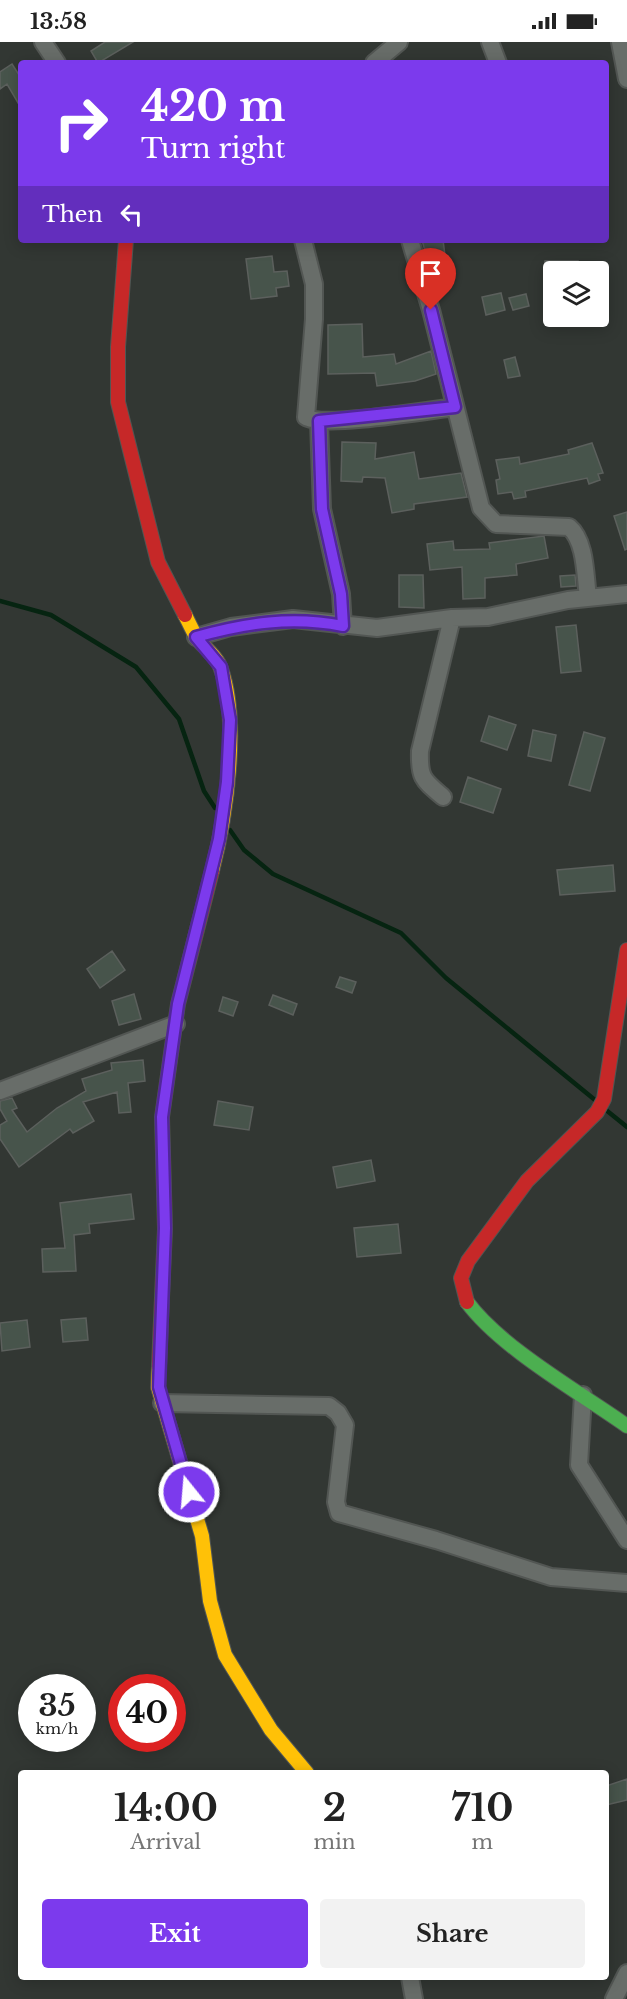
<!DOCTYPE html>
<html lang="en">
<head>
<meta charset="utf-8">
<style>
	:root { --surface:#fff; --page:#f2f2f2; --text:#222; --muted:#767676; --accent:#7c3aed }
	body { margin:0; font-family:"Libre Baskerville",serif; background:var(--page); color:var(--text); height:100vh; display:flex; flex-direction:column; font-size:22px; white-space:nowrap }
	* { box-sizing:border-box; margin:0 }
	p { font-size:20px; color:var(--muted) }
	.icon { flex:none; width:33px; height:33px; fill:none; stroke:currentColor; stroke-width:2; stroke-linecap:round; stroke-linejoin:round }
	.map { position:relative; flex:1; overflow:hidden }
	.panel { position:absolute; left:18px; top:1728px; width:591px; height:210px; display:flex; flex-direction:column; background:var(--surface); border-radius:6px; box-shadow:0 3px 15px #0003 }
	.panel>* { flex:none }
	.hud { position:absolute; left:18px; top:18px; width:591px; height:183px; border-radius:6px; box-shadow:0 3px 15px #0003; background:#7c3aed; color:#fff; overflow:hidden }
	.tools { position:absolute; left:543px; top:219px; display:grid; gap:12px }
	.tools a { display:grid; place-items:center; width:66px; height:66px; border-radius:6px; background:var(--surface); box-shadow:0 3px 15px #0003; font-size:30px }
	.speed { position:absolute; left:18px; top:1632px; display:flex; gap:12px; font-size:30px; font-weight:700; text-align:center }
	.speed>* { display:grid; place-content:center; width:78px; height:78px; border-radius:50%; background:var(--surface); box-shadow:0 3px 15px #0003; line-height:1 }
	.speed small { font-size:15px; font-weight:400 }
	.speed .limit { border:9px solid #d22; background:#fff; color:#111 }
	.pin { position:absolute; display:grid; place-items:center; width:51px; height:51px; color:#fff; margin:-62px -26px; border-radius:50% 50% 50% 0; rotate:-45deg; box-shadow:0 0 6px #0007 }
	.pin .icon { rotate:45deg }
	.me { position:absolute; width:66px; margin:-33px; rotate:343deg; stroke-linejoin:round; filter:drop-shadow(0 0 4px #0008) }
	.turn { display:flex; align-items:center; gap:21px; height:126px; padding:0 24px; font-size:27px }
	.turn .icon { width:78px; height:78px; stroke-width:2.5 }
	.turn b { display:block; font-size:42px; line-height:51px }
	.then { display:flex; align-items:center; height:57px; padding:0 24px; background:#0003; gap:12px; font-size:22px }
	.eta { display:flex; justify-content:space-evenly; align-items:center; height:102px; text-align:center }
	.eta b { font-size:36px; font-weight:700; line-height:42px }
	.action { display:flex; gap:12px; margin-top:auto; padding:12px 24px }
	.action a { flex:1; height:69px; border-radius:6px; background:var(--accent); color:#fff; font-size:24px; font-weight:700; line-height:69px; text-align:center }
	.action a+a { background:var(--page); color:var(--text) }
	.status { display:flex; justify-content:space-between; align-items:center; height:42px; padding:0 30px; background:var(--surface); direction:ltr }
	.status svg { height:16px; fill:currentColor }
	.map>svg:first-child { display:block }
</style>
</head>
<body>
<div class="status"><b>13:58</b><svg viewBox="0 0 49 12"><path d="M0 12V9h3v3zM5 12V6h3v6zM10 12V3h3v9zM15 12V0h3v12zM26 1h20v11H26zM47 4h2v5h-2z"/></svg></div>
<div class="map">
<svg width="627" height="1957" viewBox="0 0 627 1957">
	<rect width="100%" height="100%" fill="#323733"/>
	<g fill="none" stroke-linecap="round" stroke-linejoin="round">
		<path stroke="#062411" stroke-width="4.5" d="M0 559 51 573 136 625 179 677 204 749 215 766
			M230 788 244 808 273 832 401 891 446 936 595 1058
			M606 1068 627 1085"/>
	</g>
	<path fill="#47544b" stroke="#5c605d" stroke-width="1.5" d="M105 0H133L98 21 91 9Z
		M12 22 21 36V66L7 42 0 47V30Z
		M422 198H443L446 221 429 224Z
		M272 214 274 230 287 229 289 244 276 246 277 254 251 257 246 217Z
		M545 219H578V230H545Z
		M501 251 505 268 486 273 482 255Z
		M526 252 529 264 513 268 509 256Z
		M362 282 363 315 394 312 396 322 431 309 436 332 415 339 377 344 375 331 328 332V283Z
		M515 315 520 334 508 336 504 318Z
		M342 400 376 401 375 417 414 410 419 437 461 431 467 455 414 462V467L392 471 385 436 363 435 362 440 341 439Z
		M592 401 603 431 598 432 600 438 589 442 587 436 525 449 526 455 514 457 512 450 498 452 496 438 500 437 496 418 519 415 520 422 569 412 568 408Z
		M627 470V507L625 508 614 474Z
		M544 494 548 516 516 522 517 533 485 536V556L463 557 462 525 430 528 427 502 453 499 454 508 490 507 489 501Z
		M399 533H423L424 566 399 565Z
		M575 533 576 544 561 545 560 534Z
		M576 583 581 629 561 631 556 585Z
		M489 674 516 683 507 708 481 699Z
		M533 688 556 693 551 719 528 714Z
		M584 690 605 696 590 749 569 743Z
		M468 735 501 747 493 771 460 760Z
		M613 823 615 849 560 853 557 828Z
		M112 909 125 928 100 946 87 927Z
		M340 935 356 940 352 951 336 945Z
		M134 952 141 977 119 983 112 959Z
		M273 953 297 962 293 973 269 963Z
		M223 955 238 960 233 974 219 969Z
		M143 1018 145 1039 128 1041 131 1070 119 1071 117 1050 83 1060 94 1079 73 1091 70 1087 19 1125 0 1097V1083L7 1079 0 1067V1059L12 1056 17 1066 12 1068 27 1090 57 1066 86 1049 82 1037 112 1028 111 1021Z
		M218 1059 253 1065 249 1088 214 1083Z
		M371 1118 375 1139 337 1146 333 1125Z
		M131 1152 134 1177 89 1182 90 1191 74 1193 76 1229 43 1230 42 1207 65 1206 60 1161Z
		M398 1182 401 1211 357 1215 354 1186Z
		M86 1276 88 1298 63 1300 61 1278Z
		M27 1278 30 1305 2 1309 0 1281Z
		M627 1737V1758L606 1763V1744Z"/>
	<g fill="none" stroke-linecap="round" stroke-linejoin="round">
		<defs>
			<path id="street" d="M43 0 57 21
				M490 0 498 21
				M620 0 627 37
				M374 21 399 0
				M303 198 314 242V277L306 375C322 386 430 368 455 365
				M410 198 431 268 481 466 496 482 569 485C586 499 585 534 588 555
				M319 379 322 467 341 552 343 584
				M196 595 231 585 293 577 377 586 452 576 488 575 568 558 627 552
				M443 755C423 738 419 736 420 709L452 576
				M0 1049 176 982
				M583 1353 579 1423 627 1498
				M162 1361 329 1364 338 1371 345 1383 336 1460 339 1471 436 1498 551 1535 627 1541
				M410 1935 414 1957
				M614 1957 627 1931"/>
			<path id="fast" d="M467 1260C501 1306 579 1350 627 1384"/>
			<path id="slow" d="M185 573C189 581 193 590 198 598 205 606 218 616 221 627 240 680 226 775 212 829
				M159 1324 158 1345 202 1494 210 1559 225 1613 271 1688 307 1731"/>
			<path id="jam" d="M126 198 118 305V360L158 520 185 573
				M467 1260 461 1236 468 1219 527 1139 597 1070 604 1057 627 908
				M159 1324 165 1187 162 1075 178 962 212 829"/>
		</defs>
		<use href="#street" stroke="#525653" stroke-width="20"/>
		<use href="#fast" stroke="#525653" stroke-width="16"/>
		<use href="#slow" stroke="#525653" stroke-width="16"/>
		<use href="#jam" stroke="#525653" stroke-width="16"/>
		<use href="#street" stroke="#686d69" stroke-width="16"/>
		<use href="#fast" stroke="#4caf50" stroke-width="14"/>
		<use href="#slow" stroke="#ffc107" stroke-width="14"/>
		<use href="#jam" stroke="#c62828" stroke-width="14"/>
	</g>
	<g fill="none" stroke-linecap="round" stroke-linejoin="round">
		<defs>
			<path id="route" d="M189 1450 159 1345 165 1186 162 1075 178 962 219 797 227 740 230 678 221 625 196 595C246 581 292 574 343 584L341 552 322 467 319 379 455 365 431 268"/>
		</defs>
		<use href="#route" stroke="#51269a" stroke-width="15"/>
		<use href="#route" stroke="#7c3aed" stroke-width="10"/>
	</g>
</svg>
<div class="tools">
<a><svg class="icon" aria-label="layers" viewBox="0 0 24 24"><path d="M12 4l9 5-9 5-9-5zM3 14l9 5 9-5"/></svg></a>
</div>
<div class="speed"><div>35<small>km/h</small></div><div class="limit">40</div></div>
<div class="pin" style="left:431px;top:268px;background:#d93025"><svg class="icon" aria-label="arrive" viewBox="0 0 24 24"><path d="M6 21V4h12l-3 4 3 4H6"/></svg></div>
<svg class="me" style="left:189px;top:1450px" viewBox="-20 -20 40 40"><circle r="17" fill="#7c3aed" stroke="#fff" stroke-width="3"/><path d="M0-11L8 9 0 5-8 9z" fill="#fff"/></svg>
<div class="hud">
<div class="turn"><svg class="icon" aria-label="right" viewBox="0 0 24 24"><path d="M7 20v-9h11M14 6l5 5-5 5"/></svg><div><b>420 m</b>Turn right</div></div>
<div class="then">Then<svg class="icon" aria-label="left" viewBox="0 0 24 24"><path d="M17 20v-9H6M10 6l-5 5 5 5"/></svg></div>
</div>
<section class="panel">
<div class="eta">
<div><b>14:00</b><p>Arrival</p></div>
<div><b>2</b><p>min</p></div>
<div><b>710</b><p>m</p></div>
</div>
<div class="action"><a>Exit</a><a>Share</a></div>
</section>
</div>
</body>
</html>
